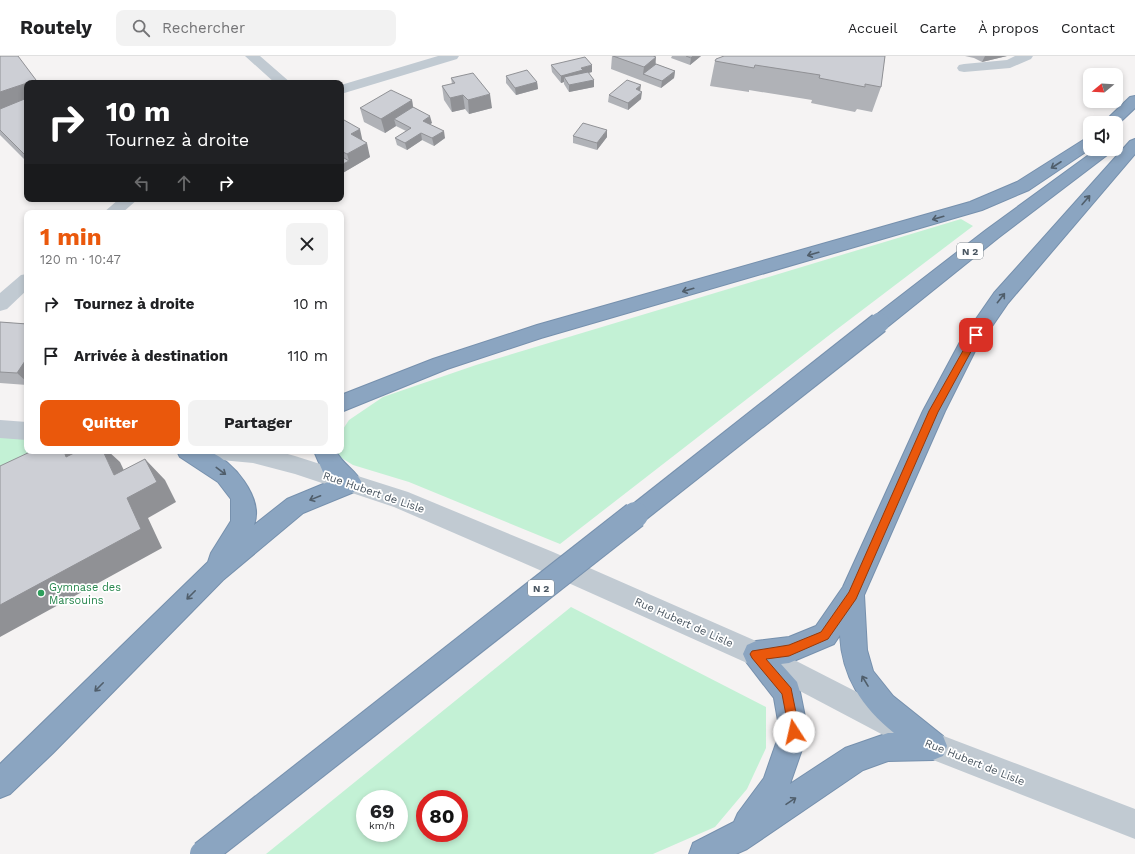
<!DOCTYPE html>
<html lang="fr">
<head>
<meta charset="utf-8">
<style>
	:root { --surface:#fff; --page:#f2f2f2; --text:#202124; --muted:#757577; --line:#e0e0e0; --accent:#ea580c }
	body { margin:0; font-family:"Work Sans",sans-serif; background:var(--page); color:var(--text); height:100vh; display:flex; flex-direction:column; font-size:15px; white-space:nowrap }
	* { box-sizing:border-box; margin:0 }
	p { font-size:13px; color:var(--muted) }
	.icon { flex:none; width:22px; height:22px; fill:none; stroke:currentColor; stroke-width:2; stroke-linecap:round; stroke-linejoin:round }
	.map { position:relative; flex:1; overflow:hidden }
	.drawer { position:absolute; left:24px; top:154px; width:320px; height:244px; display:flex; flex-direction:column; background:var(--surface); border-radius:8px; box-shadow:0 2px 6px #0003 }
	.drawer>* { flex:none }
	.guide { position:absolute; left:24px; top:24px; width:320px; height:122px; border-radius:8px; box-shadow:0 2px 6px #0003; background:#202124; color:#fff; overflow:hidden }
	.needle { width:26px; rotate:252deg }
	.tools { position:absolute; left:1083px; top:12px; display:grid; gap:8px }
	.tools a { display:grid; place-items:center; width:40px; height:40px; border-radius:8px; background:var(--surface); box-shadow:0 2px 6px #0003; font-size:20px }
	.speed { position:absolute; left:356px; top:734px; display:flex; gap:8px; font-size:20px; font-weight:700; text-align:center }
	.speed>* { display:grid; place-content:center; width:52px; height:52px; border-radius:50%; background:var(--surface); box-shadow:0 2px 6px #0003; line-height:1 }
	.speed small { font-size:10px; font-weight:400 }
	.speed .limit { border:6px solid #d22; background:#fff; color:#111 }
	.pin { position:absolute; display:grid; place-items:center; width:34px; height:34px; color:#fff; margin:-17px; border-radius:8px; box-shadow:0 2px 6px #0006 }
	.me { position:absolute; width:44px; margin:-22px; rotate:350deg; stroke-linejoin:round; filter:drop-shadow(0 0 3px #0008) }
	.turn { display:flex; align-items:center; gap:14px; height:84px; padding:0 16px; font-size:18px }
	.turn .icon { width:52px; height:52px; stroke-width:2.5 }
	.turn b { display:block; font-size:28px; line-height:34px }
	.lanes { display:flex; align-items:center; height:38px; padding:0 16px; background:#0003; justify-content:center; gap:20px; direction:ltr }
	.lanes .off { opacity:.35 }
	.round { display:grid; place-items:center; flex:none; width:42px; height:42px; border-radius:8px; background:var(--page) }
	.headline { display:flex; align-items:center; justify-content:space-between; height:68px; padding:0 16px }
	h1 { font-size:24px; font-weight:700; line-height:30px; color:var(--accent) }
	.primary-button { display:flex; gap:8px; margin-top:auto; padding:8px 16px }
	.primary-button a { flex:1; height:46px; border-radius:8px; background:var(--accent); color:#fff; font-size:16px; font-weight:700; line-height:46px; text-align:center }
	.primary-button a+a { background:var(--page); color:var(--text) }
	ul { padding:0; list-style:none }
	li { display:flex; align-items:center; gap:12px; height:52px; padding:0 16px }
	li div { flex:1 }
	li b { display:block; font-size:15px }
	li em { font-style:normal }
	header { display:flex; align-items:center; gap:24px; box-sizing:border-box; height:56px; padding:0 20px; background:var(--surface); border-bottom:1px solid var(--line) }
	header strong { font-size:19px }
	nav { display:flex; gap:22px; margin-inline-start:auto; font-size:14px }
	.search { width:280px; height:36px; background:var(--page); display:flex; align-items:center; gap:10px; box-sizing:border-box; padding:0 14px; border-radius:8px; color:var(--muted); font-size:15px }
	.map>svg:first-child { display:block }
</style>
</head>
<body>
<header>
<strong>Routely</strong>
<div class="search"><svg class="icon" aria-label="search" viewBox="0 0 24 24"><circle cx="10" cy="10" r="6"/><path d="M15 15l6 6"/></svg>Rechercher</div>
<nav><a>Accueil</a><a>Carte</a><a>À propos</a><a>Contact</a></nav>
</header>
<div class="map">
<svg width="1135" height="798" viewBox="0 0 1135 798">
	<rect width="100%" height="100%" fill="#f5f3f3"/>
	<path fill="#c3f1d5" fill-rule="evenodd" d="M961 163 973 170 832 277 560 488 409 426 353 409 335 398V395H341V376L349 364 383 341 476 309Z
		M0 380 27 381V395H94L0 444Z
		M571 551 766 651V692L747 733 715 771 653 798H266ZM365 743H399V777H365ZM425 743H459V777H425Z"/>
	<g fill="none" stroke-linecap="round" stroke-linejoin="round">
		<defs>
			<path id="highway" d="M1135 40V52L1116 70V67H1103L1130 41Z
				M1090 81V93L1029 134 982 154 541 282 447 313 341 356V339L433 303 537 269 970 146 1017 126 1085 83Z
				M1135 83V98L1008 247 975 295 945 355 864 539 867 594 873 615 893 640 943 680 947 690 943 700 933 704 888 705 863 714 747 793 736 798H689L693 787 734 766 738 757 764 722 780 676 774 642 747 607 743 598 747 589 756 585 789 581 816 570 843 531 923 355 960 286 994 237 1130 85ZM840 579C842 621 862 651 894 677H888L845 692 790 728 808 676 800 636 797 626 781 608 789 607 834 588Z
				M1097 93H1115L998 182 886 272 879 274 872 272 869 267 872 262 986 174Z
				M177 395C186 395 200 393 208 395 233 404 264 442 254 469L287 443 333 424 323 416 314 395H336C342 408 356 414 362 427L359 434 303 457 223 524 53 697 10 738 0 742V708L208 506 211 497 231 465V443L218 426 180 401Z"/>
		</defs>
		<use href="#highway" stroke="#7690ad" stroke-width="2"/>
		<path fill="#c1cad2" fill-rule="evenodd" d="M245 0H260L291 27H275Z
			M438 0H459L457 3 341 38V29Z
			M1015 0H1033L1031 3 1010 12 964 16 959 15 957 12 959 9 964 8 1007 4Z
			M119 143H138L122 157H103Z
			M27 218V234L7 253 0 255V237L21 219Z
			M0 364 27 366V384L0 382Z
			M210 395H277L295 400 408 436 553 496 765 589 941 679 1135 753V783L923 700 747 607 535 512 394 451 295 418 253 407 221 404 213 401Z"/>
		<use href="#highway" fill="#8ba5c1" fill-rule="evenodd"/>
		<defs>
			<path id="highway-bridge-far1" d="M634 460 879 267"/>
			<path id="highway-bridge" d="M203 798 635 459"/>
		</defs>
		<use href="#highway-bridge-far1" stroke="#7690ad" stroke-width="22" stroke-linecap="butt"/>
		<use href="#highway-bridge" stroke="#7690ad" stroke-width="28" stroke-linecap="butt"/>
		<use href="#highway-bridge-far1" stroke="#8ba5c1" stroke-width="20"/>
		<use href="#highway-bridge" stroke="#8ba5c1" stroke-width="26"/>
	</g>
	<path fill="#b0b2b7" d="M0 0 27 27V106L0 79Z
		M612 0H653L656 8 675 15 674 22 661 32 611 13Z
		M672 0H701L690 9 671 2Z
		M723 0H885L881 31 872 56 857 53 855 56 811 47 812 44 749 34V36L710 30 715 5Z
		M965 0H1007L982 6 974 2Z
		M551 9 592 16 589 17 594 31 569 36 564 28V26L561 27 552 16Z
		M506 20 537 26 538 33 516 39 506 27Z
		M451 22 492 52 469 58 465 53 452 56 444 44 442 30 452 28Z
		M640 35 641 43 628 54 608 46 609 39Z
		M412 44 413 51 432 67 430 68 445 82 434 90 422 84 407 94 397 89 395 82 406 75 396 70 385 77 364 66 360 52Z
		M341 65 363 84 370 101 341 118Z
		M573 80 607 81 597 94 573 87Z
		M0 266 27 268V329L0 327Z"/>
	<path fill="#909195" d="M693 0H701L690 9 691 2Z
		M985 0H1007L982 6Z
		M656 1 655 15 643 18 644 11Z
		M592 9V16L583 18 564 21V26L561 27V20L581 12Z
		M675 15 674 22 661 32 662 25Z
		M36 24 38 27H27Z
		M594 24V31L569 36V29Z
		M537 26 538 33 516 39 515 32Z
		M27 27V52L0 61V36Z
		M641 29 640 36 636 33Z
		M642 36 641 43 628 54V47Z
		M490 38 492 52 469 58 468 44Z
		M463 39 465 53 452 56 450 42Z
		M412 44 414 58 394 63 396 70 385 77 381 63Z
		M430 60 432 67 424 72 423 65Z
		M360 73 363 87 351 78Z
		M607 74V81L597 94V87Z
		M444 75 445 82 434 90 432 82Z
		M421 77 422 84 407 94 405 87Z
		M367 87 370 101 341 118V109L349 105 347 98Z
		M27 302V326L17 317Z
		M64 395H72L82 403 66 401Z
		M103 395H108L120 406 135 438 145 403 165 424 176 446 148 462 162 492 0 581V549L114 419Z"/>
	<path fill="#cdcfd5" stroke="#909195" d="M0 0H18L36 24 0 36Z
		M613 0H653L656 1 644 11Z
		M686 0H693L691 2Z
		M724 0H885L881 31 865 28V31L819 22 820 19 755 9 754 12 715 5 716 3Z
		M585 1 592 9 581 12 583 14 561 20 551 9Z
		M656 8 675 15 662 25 643 18Z
		M527 14 537 26 515 32 506 20Z
		M588 16 594 24 569 29 564 21Z
		M473 17 490 38 468 44 463 39 450 42 442 30 455 27 451 22Z
		M627 24 641 29 636 33 642 36 628 47 609 39Z
		M391 34 412 44 381 63 360 52Z
		M27 42V98L25 99 0 74V53Z
		M413 51 430 60 423 65 444 75 432 82 421 77 405 87 395 82 411 72 394 63Z
		M344 64 360 73 351 78 367 87 347 98 341 95V65Z
		M583 67 607 74 597 87 573 80Z
		M341 100 349 105 341 109Z
		M0 266 27 268V302L17 317 0 316Z
		M32 395H64L66 401 78 395H103L114 419 145 403 157 426 127 442 141 473 0 549V410Z"/>
	<defs><path id="oneway-shaft" d="M-6 0H5M1.5-3L5.5 0L1.5 3" fill="none" stroke-width="1.6" stroke-linecap="round" stroke-linejoin="round"/></defs>
	<g stroke="#505e6b">
		<use href="#oneway-shaft" transform="translate(1056 109) rotate(147)"/>
		<use href="#oneway-shaft" transform="translate(1086 144) rotate(-49)"/>
		<use href="#oneway-shaft" transform="translate(938 162) rotate(164)"/>
		<use href="#oneway-shaft" transform="translate(813 198) rotate(164)"/>
		<use href="#oneway-shaft" transform="translate(688 234) rotate(164)"/>
		<use href="#oneway-shaft" transform="translate(1001 242) rotate(-52)"/>
		<use href="#oneway-shaft" transform="translate(221 415) rotate(37)"/>
		<use href="#oneway-shaft" transform="translate(315 442) rotate(158)"/>
		<use href="#oneway-shaft" transform="translate(191 539) rotate(135)"/>
		<use href="#oneway-shaft" transform="translate(865 625) rotate(-121)"/>
		<use href="#oneway-shaft" transform="translate(99 631) rotate(135)"/>
		<use href="#oneway-shaft" transform="translate(791 745) rotate(-34)"/>
	</g>
	<path fill="#ea580c" stroke="#983908" d="M976 276 980 279 938 356 856 543 828 583 789 600 766 603 791 632 800 676 798 680 794 682 790 680 782 638 752 602 750 598 752 595 789 589 821 576 849 536 929 355 973 277Z"/>
	<circle fill="#2e9e5b" stroke="#fff" stroke-width="1.5" cx="41" cy="537" r="4"/>
	<g text-anchor="middle" stroke-width="3.5" stroke-linejoin="round" paint-order="stroke">
		<g fill="#fff" stroke="#808990" stroke-width="1">
			<rect x="957" y="187" width="26" height="16" rx="3"/>
			<rect x="528" y="524" width="26" height="16" rx="3"/>
		</g>
		<g font-size="10" font-weight="bold" fill="#4a5661">
			<text x="970" y="199">N 2</text>
			<text x="541" y="536">N 2</text>
		</g>
		<g font-size="11" fill="#4a5661" stroke="#fff">
			<text transform="translate(374 436) rotate(19)" y="4">Rue Hubert de Lisle</text>
			<text transform="translate(684 566) rotate(24)" y="4">Rue Hubert de Lisle</text>
			<text transform="translate(975 706) rotate(22)" y="4">Rue Hubert de Lisle</text>
		</g>
		<g font-size="11" fill="#27864d" stroke="#fff" text-anchor="start">
			<text x="49" y="535">Gymnase des<tspan x="49" dy="13">Marsouins</tspan></text>
		</g>
	</g>
</svg>
<div class="tools">
<a><svg class="needle" viewBox="-14 -14 28 28"><path d="M0-13l5 13h-10z" fill="#e53935"/><path d="M0 13l5-13h-10z" fill="#757577"/></svg></a>
<a><svg class="icon" aria-label="sound" viewBox="0 0 24 24"><path d="M4 9h4l5-4v14l-5-4H4zM17 9q2 3 0 6"/></svg></a>
</div>
<div class="speed"><div>69<small>km/h</small></div><div class="limit">80</div></div>
<div class="pin" style="left:976px;top:279px;background:#d93025"><svg class="icon" aria-label="arrive" viewBox="0 0 24 24"><path d="M6 21V4h12l-3 4 3 4H6"/></svg></div>
<svg class="me" style="left:794px;top:676px" viewBox="-20 -20 40 40"><circle r="19" fill="#fff"/><path d="M0-13L10 11 0 6-10 11z" fill="#ea580c"/></svg>
<div class="guide">
<div class="turn"><svg class="icon" aria-label="right" viewBox="0 0 24 24"><path d="M7 20v-9h11M14 6l5 5-5 5"/></svg><div><b>10 m</b>Tournez à droite</div></div>
<div class="lanes"><svg class="icon off" aria-label="left" viewBox="0 0 24 24"><path d="M17 20v-9H6M10 6l-5 5 5 5"/></svg><svg class="icon off" aria-label="ahead" viewBox="0 0 24 24"><path d="M12 20V5M6 11l6-6 6 6"/></svg><svg class="icon" aria-label="right" viewBox="0 0 24 24"><path d="M7 20v-9h11M14 6l5 5-5 5"/></svg></div>
</div>
<section class="drawer">
<div class="headline"><div><h1>1 min</h1><p>120 m · 10:47</p></div><a class="round"><svg class="icon" aria-label="close" viewBox="0 0 24 24"><path d="M6 6l12 12M18 6L6 18"/></svg></a></div>
<ul>
<li><svg class="icon" aria-label="right" viewBox="0 0 24 24"><path d="M7 20v-9h11M14 6l5 5-5 5"/></svg><div><b>Tournez à droite</b></div><em>10 m</em></li>
<li><svg class="icon" aria-label="arrive" viewBox="0 0 24 24"><path d="M6 21V4h12l-3 4 3 4H6"/></svg><div><b>Arrivée à destination</b></div><em>110 m</em></li>
</ul>
<div class="primary-button"><a>Quitter</a><a>Partager</a></div>
</section>
</div>
</body>
</html>
